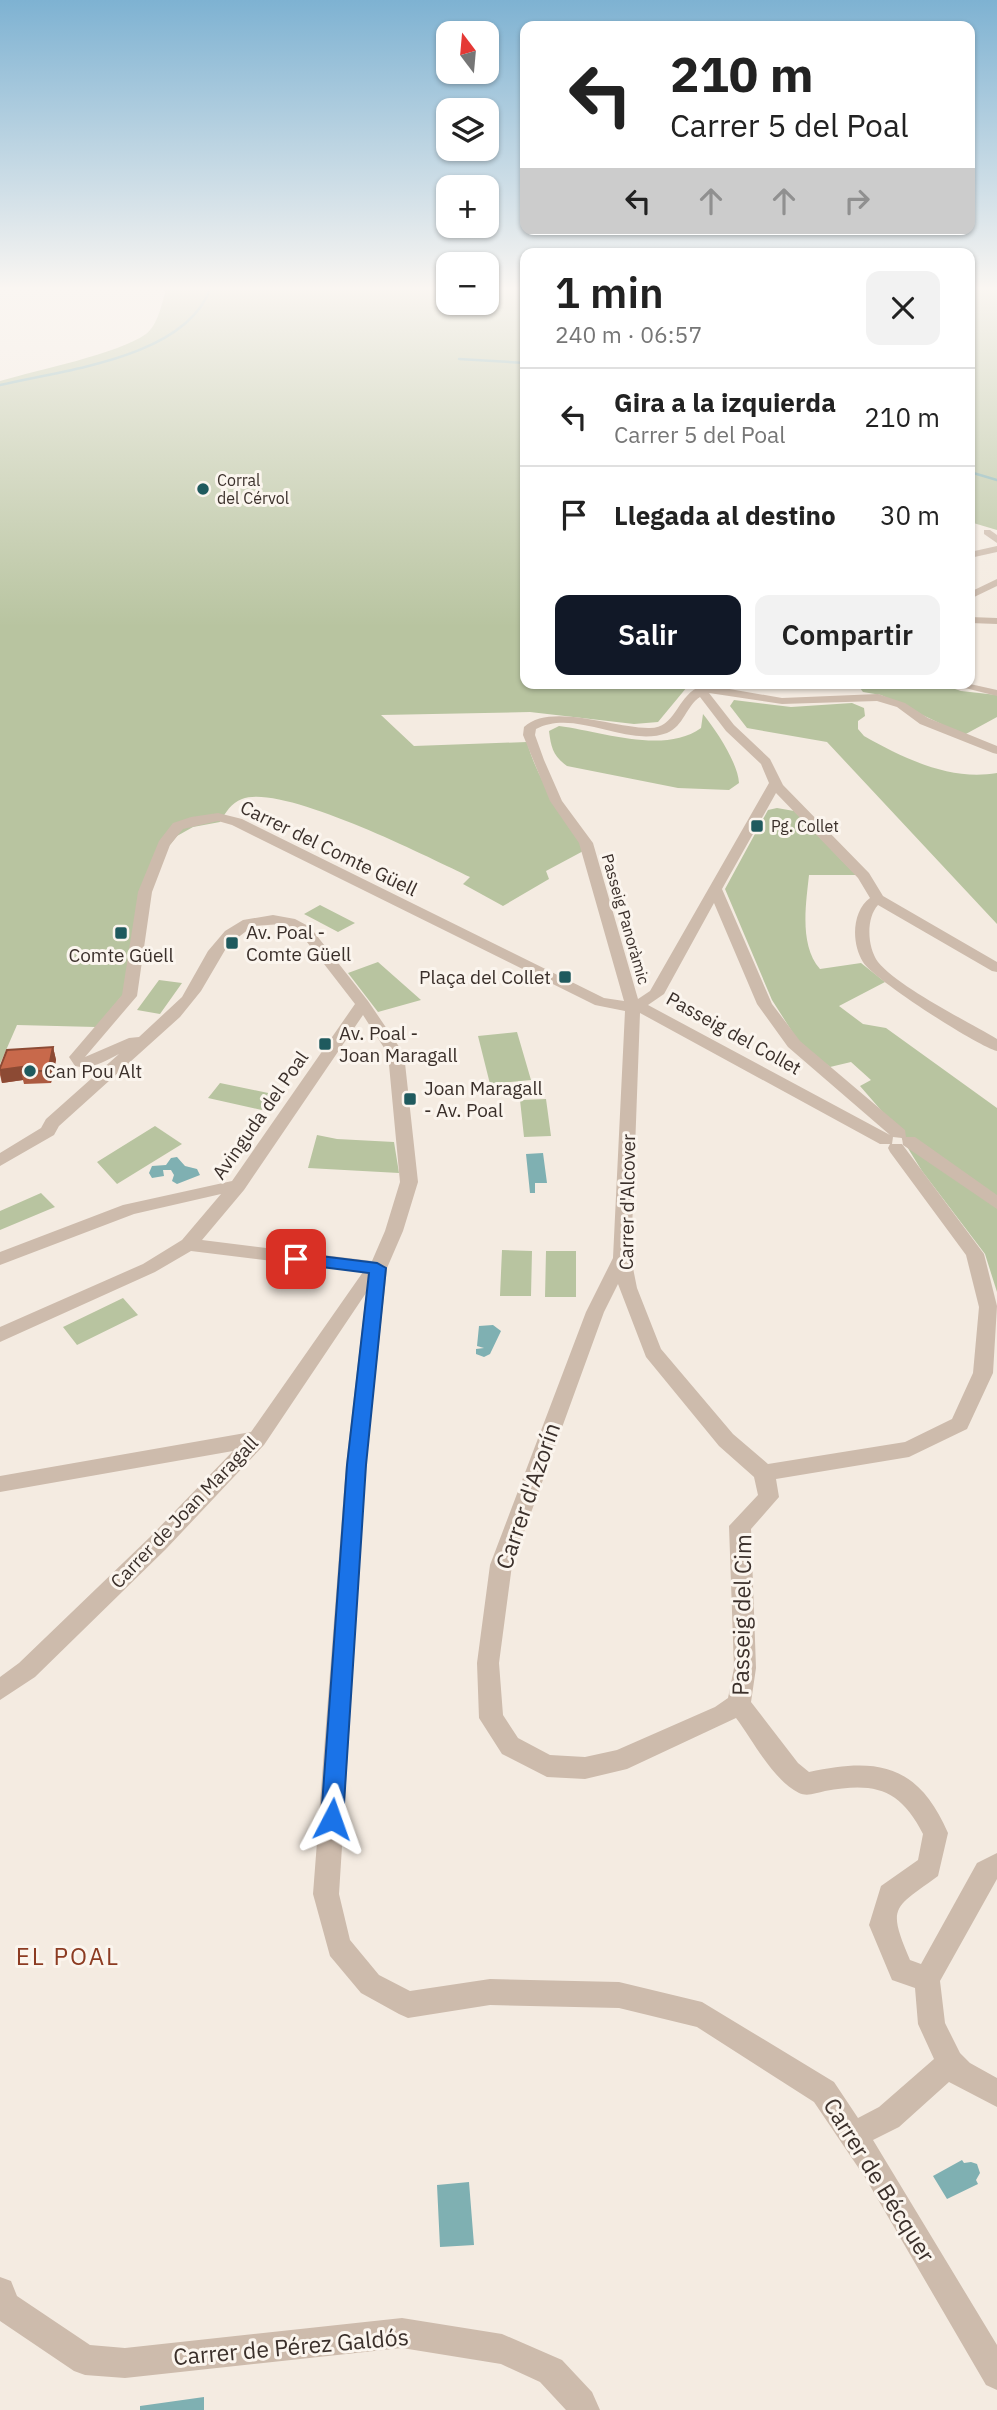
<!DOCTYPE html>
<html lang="es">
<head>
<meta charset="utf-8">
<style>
	:root { --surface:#fff; --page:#f2f2f2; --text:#222; --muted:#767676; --line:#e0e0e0; --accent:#111827 }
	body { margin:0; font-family:"IBM Plex Sans",sans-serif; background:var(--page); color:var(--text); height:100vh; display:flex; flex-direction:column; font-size:26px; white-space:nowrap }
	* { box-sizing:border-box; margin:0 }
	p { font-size:23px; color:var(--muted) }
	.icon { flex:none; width:38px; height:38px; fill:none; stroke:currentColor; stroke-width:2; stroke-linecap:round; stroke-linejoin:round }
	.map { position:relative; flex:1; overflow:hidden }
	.drawer { position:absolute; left:520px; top:248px; width:455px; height:441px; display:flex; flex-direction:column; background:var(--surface); border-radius:14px; box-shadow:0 2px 5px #0004 }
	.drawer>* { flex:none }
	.banner { position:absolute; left:520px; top:21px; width:455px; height:214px; border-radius:14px; box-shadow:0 2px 5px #0004; background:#fff; color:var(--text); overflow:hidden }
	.needle { width:46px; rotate:344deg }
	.controls { position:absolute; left:436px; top:21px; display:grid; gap:14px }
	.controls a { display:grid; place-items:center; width:63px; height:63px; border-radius:14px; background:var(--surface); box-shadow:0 2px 5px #0004; font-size:35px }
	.pin { position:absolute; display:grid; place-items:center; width:60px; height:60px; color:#fff; margin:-30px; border-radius:14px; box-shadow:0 4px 10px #0006 }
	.me { position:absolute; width:77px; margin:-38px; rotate:4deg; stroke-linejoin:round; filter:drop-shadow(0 0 5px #0008) }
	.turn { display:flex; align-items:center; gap:24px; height:147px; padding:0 35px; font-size:32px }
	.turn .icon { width:91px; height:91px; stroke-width:2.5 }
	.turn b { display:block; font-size:49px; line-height:60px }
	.lanes { display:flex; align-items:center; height:66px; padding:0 35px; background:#0003; justify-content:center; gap:35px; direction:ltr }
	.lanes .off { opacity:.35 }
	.round { display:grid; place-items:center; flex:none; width:74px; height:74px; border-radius:14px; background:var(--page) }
	.summary { display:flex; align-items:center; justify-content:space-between; height:119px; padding:0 35px }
	h1 { font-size:42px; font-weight:600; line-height:52px }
	.button { display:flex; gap:14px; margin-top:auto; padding:14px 35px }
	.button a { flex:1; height:80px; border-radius:14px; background:var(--accent); color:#fff; font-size:28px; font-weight:600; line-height:80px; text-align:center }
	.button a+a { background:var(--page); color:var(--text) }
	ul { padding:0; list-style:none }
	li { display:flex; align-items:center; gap:21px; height:98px; padding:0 35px; border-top:2px solid var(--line) }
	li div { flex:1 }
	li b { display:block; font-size:26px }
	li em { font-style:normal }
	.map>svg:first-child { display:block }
</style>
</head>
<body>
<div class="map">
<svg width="997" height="2410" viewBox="0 0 997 2410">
	<rect width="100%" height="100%" fill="#f4ebe1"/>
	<path fill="#b8c4a0" d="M166 289H448V303H486L487 289H525V684H695L687 687 658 722 634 724 530 712 381 715 414 746 527 742C538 782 563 815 587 849L546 871 549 879 503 906 463 884 470 877C428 857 282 783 242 799 231 803 226 812 220 822L193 827 177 836 146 875 126 991 96 1027 17 1025 0 1064V381C37 370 118 354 146 334 158 325 162 303 166 289Z
		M970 289H997V530L970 522Z
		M857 684H940L961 691 997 695V717L964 735 881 695 863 692Z
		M734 700 791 707 852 703 864 708 865 716 858 721V729L864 736C905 759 950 781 997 773V924L827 742 747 728 730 706Z
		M703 714C716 730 738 763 739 783L729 790 678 788 567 766C553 756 551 747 549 731L559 726C600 731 664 755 701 728Z
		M777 808 794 811 856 875H809C806 904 799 945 820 969L861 963 885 982 839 1006 863 1024 886 1028 997 1108V1292L985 1254 922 1171 893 1124 860 1086 871 1080 851 1062 830 1067 800 1044 772 1000 725 889 768 810Z
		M320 905 355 923 338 932 304 914Z
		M378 962 421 1000 378 1012 348 973Z
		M159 980 182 983 160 1014 137 1010Z
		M517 1032 531 1080 490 1084 478 1036Z
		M220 1083 273 1094 262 1110 208 1098Z
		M546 1099 551 1136 524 1137 520 1100Z
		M155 1126 182 1144 117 1184 97 1162Z
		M317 1135 337 1139 394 1142 399 1173 308 1168Z
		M41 1193 55 1207 0 1230V1211Z
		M502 1250 532 1251 531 1296H500Z
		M546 1251H576V1297H545Z
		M123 1298 138 1315 77 1345 63 1327Z"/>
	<path fill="#7fb0b2" d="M543 1153 547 1183H535V1193H530L526 1154Z
		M177 1157 185 1166 197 1169 200 1175 177 1184 172 1181 174 1175 171 1170H163L164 1176 152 1178 149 1173 152 1166 166 1165 171 1158Z
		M493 1325 501 1331 490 1354 484 1357 476 1354V1349L484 1348 477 1346 479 1326Z
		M962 2160 964 2163 971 2162 977 2164 980 2173 976 2180 978 2184 947 2199 933 2176Z
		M469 2182 474 2245 440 2247 437 2185Z
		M204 2397V2410H140V2406Z"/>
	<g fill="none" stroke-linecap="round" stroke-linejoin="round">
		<path stroke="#7fb0b2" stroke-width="2.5" d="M459 359 525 363
			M0 385C63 370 185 358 210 289
			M970 472 997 480"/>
		<path fill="#cdbbac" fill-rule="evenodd" d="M984 530H990L997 535V543L984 534Z
			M997 546V552L970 558V552Z
			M997 579V586L970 599V592Z
			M970 617 997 618V624L970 623Z
			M970 684 997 690V696L953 685Z
			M712 686 782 698 878 694 905 703 928 718 997 746V754L993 753 920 724 897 707 877 701 782 704 709 693 734 725 770 759 783 785 869 873 883 896 997 962V972L992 971 878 905C866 918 867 947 878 962 898 987 967 1021 997 1039V1051C977 1046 873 979 863 962 851 943 852 911 870 898L858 878 776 793 722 889 772 1004 800 1041 905 1130 906 1137H915L997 1195V1209L903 1145 902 1138 893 1137 892 1144H902L984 1254 997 1306 993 1373 967 1429 909 1457 776 1479 779 1497 751 1529 756 1668 751 1702 798 1763 809 1772C878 1757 918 1764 948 1833L938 1876C893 1909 887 1906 910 1960L921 1964 977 1863 997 1853V1879L940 1981 945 2023 960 2053 970 2063 997 2078V2107L949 2082 899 2127 873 2140 997 2345V2390L986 2385 866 2179 814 2102 697 2027 619 2008 490 2005 408 2018 399 2014 361 1993 330 1956 313 1894 346 1465 366 1293 264 1445 166 1549 35 1677 0 1700V1677L19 1663 150 1537 233 1451 0 1492V1476L251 1432 363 1272 191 1251 155 1272 0 1342V1327L143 1264 182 1240 221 1194 134 1214 0 1265V1252L123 1205 232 1181 355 1004 300 933 281 924 253 926 228 945 201 991 180 1017 59 1126 54 1135 0 1166V1153L41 1128 46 1119 119 1054C105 1061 91 1070 75 1066L69 1057 122 995 138 892 159 841 173 823 191 817 218 813 242 819 604 998 624 1001 579 843 550 801 523 735 524 727C551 702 616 729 650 728 675 728 677 698 697 688 701 686 707 687 712 686ZM700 697 726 731 761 764 769 783 650 991 638 999 593 843 562 801 544 760 535 735 536 729C576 708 626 748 667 733 684 726 686 706 700 697ZM218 821 232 825 595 1005 625 1011 613 1258 586 1312 490 1565 477 1663 479 1718 502 1754 547 1777 585 1779 627 1769 736 1718C754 1742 772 1779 799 1793 807 1797 816 1793 825 1791 874 1782 900 1788 923 1834L918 1860 881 1886 869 1925 892 1980 915 1988 918 2024 934 2059 879 2107 858 2118 834 2082 702 2002 619 1982 490 1979 410 1991 379 1975 350 1940 339 1894 366 1465 387 1268 403 1231 418 1182 404 1054 368 1001 310 927 295 919 273 915 243 920 225 931 208 951 182 997 139 1037 129 1038 85 1057 137 996 152 892 170 845 183 829ZM714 903 757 1004 788 1047 890 1135 648 1005 664 994ZM640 1013 880 1144H890L888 1148 890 1152 966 1255 979 1307 973 1373 952 1419 905 1442 768 1464 733 1434 661 1349 637 1288 631 1258ZM363 1015 388 1054 400 1182 385 1231 372 1261 202 1240 244 1190ZM618 1284 646 1357 719 1446 754 1477 758 1495 729 1526 734 1668 728 1698 715 1707 617 1750 585 1757 550 1755 518 1738 503 1715 499 1663 512 1565 604 1312Z
			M0 2277 11 2281 17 2296 90 2345 125 2348 402 2318 502 2334 562 2360 592 2392 600 2410H566L540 2382 501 2364 402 2348 125 2378 85 2375 74 2371 0 2321Z"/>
	</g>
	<path fill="#ac5a40" d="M53 1047 56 1060 51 1083 24 1084 23 1080 2 1083 0 1075V1068Z"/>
	<path fill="#8c4a34" d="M53 1047 56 1060 51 1083 48 1071Z
		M22 1067 21 1071 23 1080 2 1083 0 1070Z"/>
	<path fill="#c8694b" stroke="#8c4a34" stroke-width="2" d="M53 1047 48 1071H21L22 1067 0 1070V1068L7 1050Z"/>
	<linearGradient id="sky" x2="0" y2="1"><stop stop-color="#7eb2d2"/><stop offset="0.46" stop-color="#faf6f2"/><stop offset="1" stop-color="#faf6f2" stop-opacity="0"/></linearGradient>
	<rect width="997" height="627" fill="url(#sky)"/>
	<path fill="#1a73e8" stroke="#114b97" stroke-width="2" d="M296 1253 377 1263 386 1268 366 1465 343 1819 340 1827 332 1830 324 1827 321 1819 347 1465 369 1273 290 1263 287 1259Z"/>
	<g fill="#1f5a5e" stroke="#fbf5ee" stroke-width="2.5">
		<circle cx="203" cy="489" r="7"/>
		<rect x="750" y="819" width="14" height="14" rx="3.5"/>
		<rect x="114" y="926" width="14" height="14" rx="3.5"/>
		<rect x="225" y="936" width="14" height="14" rx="3.5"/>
		<rect x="558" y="970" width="14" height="14" rx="3.5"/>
		<rect x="318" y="1037" width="14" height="14" rx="3.5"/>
		<circle cx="30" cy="1071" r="7"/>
		<rect x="403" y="1092" width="14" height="14" rx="3.5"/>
	</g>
	<g text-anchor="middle" stroke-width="6" stroke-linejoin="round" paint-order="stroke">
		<g font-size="16" fill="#3b302b" stroke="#fbf5ee" text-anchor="start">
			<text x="217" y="486">Corral<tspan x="217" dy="18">del Cérvol</tspan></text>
			<text x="771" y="832">Pg. Collet</text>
		</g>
		<g font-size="16" fill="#3b302b" stroke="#fbf5ee">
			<text transform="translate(626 919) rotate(74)" y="6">Passeig Panoràmic</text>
		</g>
		<g font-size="19" fill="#3b302b" stroke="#fbf5ee">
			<text transform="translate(329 848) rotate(26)" y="7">Carrer del Comte Güell</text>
			<text transform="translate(734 1033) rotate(29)" y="7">Passeig del Collet</text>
			<text transform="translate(260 1115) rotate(-55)" y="7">Avinguda del Poal</text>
			<text transform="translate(627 1202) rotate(-89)" y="7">Carrer d'Alcover</text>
			<text transform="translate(184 1512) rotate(-46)" y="7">Carrer de Joan Maragall</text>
		</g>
		<g font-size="19" fill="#3b302b" stroke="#fbf5ee" text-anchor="start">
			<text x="246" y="939">Av. Poal -<tspan x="246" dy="22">Comte Güell</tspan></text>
			<text x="121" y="962" text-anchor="middle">Comte Güell</text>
			<text x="551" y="984" text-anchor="end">Plaça del Collet</text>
			<text x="339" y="1040">Av. Poal -<tspan x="339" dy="22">Joan Maragall</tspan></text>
			<text x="44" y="1078">Can Pou Alt</text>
			<text x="424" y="1095">Joan Maragall<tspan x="424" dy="22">- Av. Poal</tspan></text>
		</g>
		<g font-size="23" fill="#3b302b" stroke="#fbf5ee">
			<text transform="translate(528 1496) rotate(-71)" y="8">Carrer d'Azorín</text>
			<text transform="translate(742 1615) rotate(-89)" y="8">Passeig del Cim</text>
			<text transform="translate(879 2180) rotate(58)" y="8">Carrer de Bécquer</text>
			<text transform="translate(291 2347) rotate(-5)" y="8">Carrer de Pérez Galdós</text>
		</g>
		<g font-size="24" letter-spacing="2" fill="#8c3b22" stroke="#fbf5ee">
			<text x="68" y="1965">EL POAL</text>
		</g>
	</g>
</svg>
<div class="controls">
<a><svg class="needle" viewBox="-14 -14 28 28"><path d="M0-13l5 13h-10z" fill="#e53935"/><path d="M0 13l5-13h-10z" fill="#767676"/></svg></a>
<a><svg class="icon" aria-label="layers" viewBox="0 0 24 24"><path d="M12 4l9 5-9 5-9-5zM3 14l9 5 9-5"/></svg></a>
<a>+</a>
<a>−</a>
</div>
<div class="pin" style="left:296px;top:1259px;background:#d93025"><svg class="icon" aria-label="arrive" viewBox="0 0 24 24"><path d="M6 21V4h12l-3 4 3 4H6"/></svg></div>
<svg class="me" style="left:332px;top:1819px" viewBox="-20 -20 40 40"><path d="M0-17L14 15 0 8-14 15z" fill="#1a73e8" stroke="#fff" stroke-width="4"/></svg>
<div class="banner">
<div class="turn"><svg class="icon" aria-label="left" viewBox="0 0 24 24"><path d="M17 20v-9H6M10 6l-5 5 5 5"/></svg><div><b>210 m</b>Carrer 5 del Poal</div></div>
<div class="lanes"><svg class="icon" aria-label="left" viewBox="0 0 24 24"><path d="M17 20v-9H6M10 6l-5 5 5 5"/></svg><svg class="icon off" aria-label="ahead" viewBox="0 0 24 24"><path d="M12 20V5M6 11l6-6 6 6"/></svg><svg class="icon off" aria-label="ahead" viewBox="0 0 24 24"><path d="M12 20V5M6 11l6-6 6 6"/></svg><svg class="icon off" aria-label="right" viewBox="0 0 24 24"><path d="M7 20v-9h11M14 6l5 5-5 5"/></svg></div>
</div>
<section class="drawer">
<div class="summary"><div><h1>1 min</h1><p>240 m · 06:57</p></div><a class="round"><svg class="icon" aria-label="close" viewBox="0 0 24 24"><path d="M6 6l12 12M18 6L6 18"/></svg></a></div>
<ul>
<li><svg class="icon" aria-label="left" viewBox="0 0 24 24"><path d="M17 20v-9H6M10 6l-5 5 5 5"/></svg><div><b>Gira a la izquierda</b><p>Carrer 5 del Poal</p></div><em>210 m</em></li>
<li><svg class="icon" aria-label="arrive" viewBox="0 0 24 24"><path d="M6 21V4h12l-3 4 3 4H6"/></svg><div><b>Llegada al destino</b></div><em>30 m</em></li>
</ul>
<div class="button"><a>Salir</a><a>Compartir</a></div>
</section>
</div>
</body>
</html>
